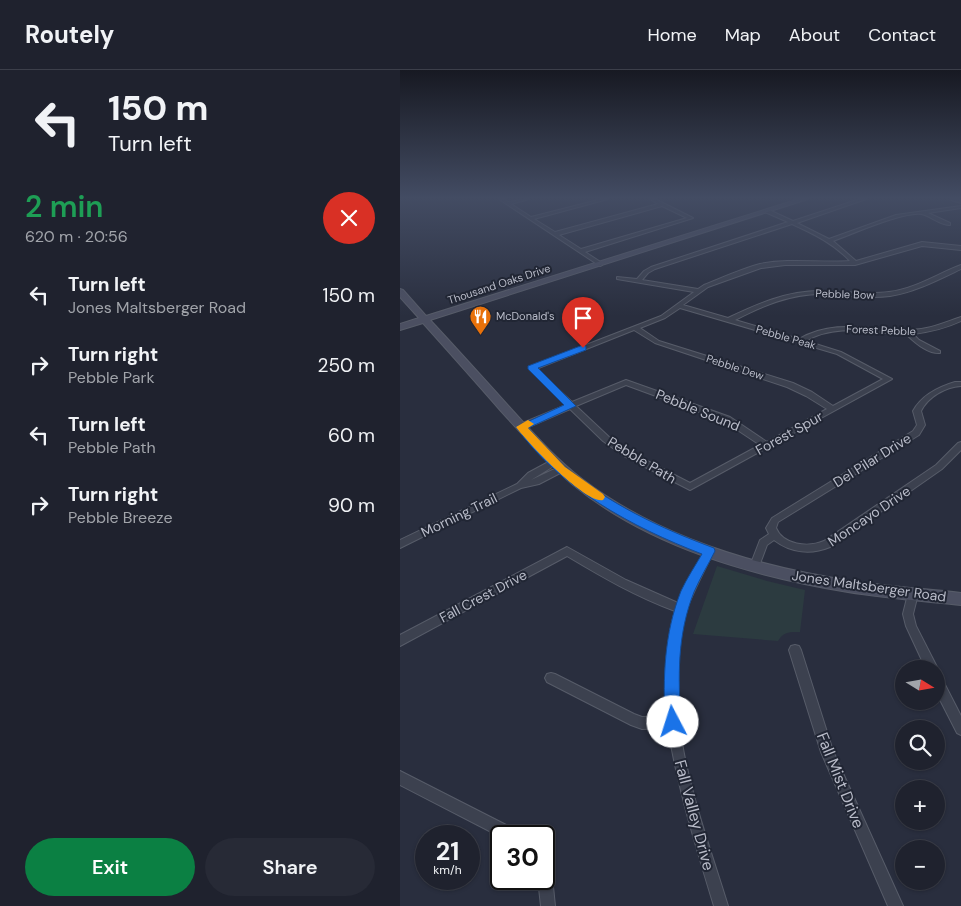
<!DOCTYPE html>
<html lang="en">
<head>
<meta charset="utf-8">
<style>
	:root { --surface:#1f222e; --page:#272a36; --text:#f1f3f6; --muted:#a1a4aa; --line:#3c3f4a; --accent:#0b8043 }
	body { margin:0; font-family:"DM Sans",sans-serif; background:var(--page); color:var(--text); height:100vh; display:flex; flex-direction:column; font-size:19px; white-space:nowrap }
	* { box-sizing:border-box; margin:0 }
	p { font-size:16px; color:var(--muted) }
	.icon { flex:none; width:28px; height:28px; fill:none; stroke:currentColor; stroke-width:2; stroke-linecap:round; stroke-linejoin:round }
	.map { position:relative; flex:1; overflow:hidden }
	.drawer { display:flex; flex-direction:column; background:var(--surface); width:400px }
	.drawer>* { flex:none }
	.guide { background:#1f222e; color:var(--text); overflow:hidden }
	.needle { width:32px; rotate:101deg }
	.tools { position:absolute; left:495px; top:590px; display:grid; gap:10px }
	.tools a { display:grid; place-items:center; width:50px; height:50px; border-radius:50%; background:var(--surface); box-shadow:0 1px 4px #0004,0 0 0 1px var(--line); font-size:25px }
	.speed { position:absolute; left:15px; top:755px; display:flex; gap:10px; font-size:25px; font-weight:700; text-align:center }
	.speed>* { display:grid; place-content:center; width:65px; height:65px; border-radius:50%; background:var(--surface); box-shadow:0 1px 4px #0004,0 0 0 1px var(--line); line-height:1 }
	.speed small { font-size:12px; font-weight:400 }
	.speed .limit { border:2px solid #111; border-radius:8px; background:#fff; color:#111 }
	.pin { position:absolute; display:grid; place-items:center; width:42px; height:42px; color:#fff; margin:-51px -21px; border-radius:50% 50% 50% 0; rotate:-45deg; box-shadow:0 0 5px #0007 }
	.pin .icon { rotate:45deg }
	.me { position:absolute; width:55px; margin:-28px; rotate:355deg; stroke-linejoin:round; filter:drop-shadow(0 0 4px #0008) }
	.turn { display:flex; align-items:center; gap:18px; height:105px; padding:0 25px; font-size:22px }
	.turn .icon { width:65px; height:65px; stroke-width:2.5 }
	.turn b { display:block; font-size:35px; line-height:42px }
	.round { display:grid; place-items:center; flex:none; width:52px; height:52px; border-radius:26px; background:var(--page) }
	.head { display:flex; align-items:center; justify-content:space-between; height:85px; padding:0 25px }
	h1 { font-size:30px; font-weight:600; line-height:38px; color:#1e9e55 }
	.action { display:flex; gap:10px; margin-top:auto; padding:10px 25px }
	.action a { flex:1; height:58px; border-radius:30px; background:var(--accent); color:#fff; font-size:20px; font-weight:600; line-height:58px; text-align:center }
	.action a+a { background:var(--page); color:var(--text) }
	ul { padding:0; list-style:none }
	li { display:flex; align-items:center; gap:15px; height:70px; padding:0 25px }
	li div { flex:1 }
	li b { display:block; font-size:19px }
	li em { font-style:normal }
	header { display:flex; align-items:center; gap:30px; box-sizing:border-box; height:70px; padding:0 25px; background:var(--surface); border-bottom:1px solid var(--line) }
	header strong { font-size:24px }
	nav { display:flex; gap:28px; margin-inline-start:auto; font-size:18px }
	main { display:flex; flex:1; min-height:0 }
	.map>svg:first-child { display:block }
</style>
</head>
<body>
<header>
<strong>Routely</strong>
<nav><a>Home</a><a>Map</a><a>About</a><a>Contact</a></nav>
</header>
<main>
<section class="drawer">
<div class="guide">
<div class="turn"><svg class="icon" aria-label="left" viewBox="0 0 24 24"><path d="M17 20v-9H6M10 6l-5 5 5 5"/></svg><div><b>150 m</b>Turn left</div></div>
</div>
<div class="head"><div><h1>2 min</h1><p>620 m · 20:56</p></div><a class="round" style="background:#d93025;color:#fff"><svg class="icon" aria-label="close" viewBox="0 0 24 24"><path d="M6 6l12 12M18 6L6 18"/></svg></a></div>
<ul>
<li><svg class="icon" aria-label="left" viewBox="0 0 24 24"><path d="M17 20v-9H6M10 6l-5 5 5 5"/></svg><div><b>Turn left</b><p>Jones Maltsberger Road</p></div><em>150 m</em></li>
<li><svg class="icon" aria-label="right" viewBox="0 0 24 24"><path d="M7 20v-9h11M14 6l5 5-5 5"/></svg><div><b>Turn right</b><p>Pebble Park</p></div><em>250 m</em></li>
<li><svg class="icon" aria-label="left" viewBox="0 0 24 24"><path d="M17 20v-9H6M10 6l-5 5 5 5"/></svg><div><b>Turn left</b><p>Pebble Path</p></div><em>60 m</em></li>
<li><svg class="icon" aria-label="right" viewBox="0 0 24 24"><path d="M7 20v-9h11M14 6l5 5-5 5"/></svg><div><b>Turn right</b><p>Pebble Breeze</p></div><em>90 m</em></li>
</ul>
<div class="action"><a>Exit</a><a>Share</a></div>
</section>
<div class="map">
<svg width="561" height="836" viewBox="0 0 561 836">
	<rect width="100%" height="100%" fill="#292e3e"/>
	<path fill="#2c3b40" d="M317 496 367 511 405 520 400 562C390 562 384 561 378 571L293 564Z"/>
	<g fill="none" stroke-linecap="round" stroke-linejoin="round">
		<defs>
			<path id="minor" d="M99 129H104L108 132 129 129 111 134 131 147 202 129H208L134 149 155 162 258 134 250 129H255L293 148 185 182 202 193V195L200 196ZM262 136 287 148 181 179 159 165Z
				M460 129H466L397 153 429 169 496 145 561 136V138L528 143 550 153V155C539 155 530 145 521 144 502 142 453 164 433 171L456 191 522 172 561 176V180L522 176 455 195H385L361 198 308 217 283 235 328 248C357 234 387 221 420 221 443 221 466 225 489 222 515 219 537 204 561 195V199C538 210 515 222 490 226 467 229 444 225 421 224 390 224 362 236 335 250L399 269C436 248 470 261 509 260 528 260 543 253 561 247V251C546 258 530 262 513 264L519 270 540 281V283C528 284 514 272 506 264 472 263 436 253 406 271L441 282 492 309 290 420 224 386 203 371 170 339 124 359H118L117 357 118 355 166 335 129 299V297L261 246 294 222 217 209V207L237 209 244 201 251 197 388 152 365 142V140H369L393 151ZM392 154C414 164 434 174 450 191 420 193 389 188 360 194 341 199 322 208 304 215L298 219 242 210 248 203 255 199ZM280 238 437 284 483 309 433 336 412 322 393 313 259 271 240 258 265 248ZM234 260 255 273 387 317 406 326 427 339 367 372 330 347 226 310 172 332 136 299ZM226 315 324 351 360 375 290 413 230 382 209 367 176 336Z
				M551 129 561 130V133L551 130Z
				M555 312H561V316C545 317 528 327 521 341L525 355 519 365 378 452 376 458C383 475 408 478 424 471L536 395 558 373 561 372V380L542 399 430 477C411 485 391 483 374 470L367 475 358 499 355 500 352 499 350 496 360 470 369 464 366 458 372 448 513 361 517 355 513 341C522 325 538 317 555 312Z
				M154 389 158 392 157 394 131 410 161 396 164 397 165 399 164 401 139 414 121 418 0 478V470L117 414 128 403Z
				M167 477 226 510 278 533 306 478 309 477 312 478 314 481C304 501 293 522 285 543 283 550 282 558 281 565 263 655 302 751 328 836H314C296 777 278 719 268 658L242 659 231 655 147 612 145 608 147 604 151 603 155 604 234 644 242 647 266 646C264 610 265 576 275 541 237 527 202 507 167 486L0 576V565Z
				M513 520 517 521 518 524 513 544 516 556 538 599 536 602V599H526L506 556 503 544 508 524 509 521Z
				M395 575 399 576 401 580 433 681 503 836H488L421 682 389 580 391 576Z
				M536 604 540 605 561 646V665L557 663 536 622Z
				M0 701 118 761 120 766H101V767L0 715Z
				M144 790 149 792 151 797 155 836H141L138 809H144Z"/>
			<path id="secondary" d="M399 129H408L30 250C58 280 85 310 112 340 134 364 156 389 182 409 262 470 362 498 459 512 493 517 527 519 561 523V535C523 531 485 528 448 522 352 506 249 477 172 414 146 392 124 366 101 341 75 311 49 282 23 253L0 260V254L19 248 0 227V219L3 220 26 246Z"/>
		</defs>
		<use href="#minor" stroke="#575c69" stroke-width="2"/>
		<use href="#secondary" stroke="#575c69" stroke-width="2"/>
		<use href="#minor" fill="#3c414f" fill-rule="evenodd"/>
		<use href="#secondary" fill="#4b4f61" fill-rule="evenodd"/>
	</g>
	<linearGradient id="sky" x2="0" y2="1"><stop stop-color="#171922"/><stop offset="0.52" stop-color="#434c63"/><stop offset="1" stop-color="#434c63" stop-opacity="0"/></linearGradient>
	<rect width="561" height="246" fill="url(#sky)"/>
	<path fill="#1a73e8" stroke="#114b97" d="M183 275 186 276V280L138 298 176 336 128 358C140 371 152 385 165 397 209 434 260 458 314 478L315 481C308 495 300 508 294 522 277 565 278 607 281 652L279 657 273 660 268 657 265 652C263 607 264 564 281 521 287 508 295 496 302 484 232 457 161 419 116 357L164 335 128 299V296Z"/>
	<path fill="#f59e0b" d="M128 350 134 354 128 358 165 397 203 424 205 427 203 430C187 435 127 372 116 357Z"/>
	<defs>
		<symbol id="restaurant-pin" viewBox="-11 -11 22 30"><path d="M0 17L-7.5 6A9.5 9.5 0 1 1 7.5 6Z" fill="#e8710a" stroke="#212634"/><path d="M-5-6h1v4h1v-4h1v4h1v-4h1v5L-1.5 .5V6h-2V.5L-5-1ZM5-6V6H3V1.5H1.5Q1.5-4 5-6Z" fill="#fff"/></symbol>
	</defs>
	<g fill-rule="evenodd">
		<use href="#restaurant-pin" x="68" y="234" width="25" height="34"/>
	</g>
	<g text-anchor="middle" stroke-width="4" stroke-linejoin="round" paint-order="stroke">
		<g font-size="11" fill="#b9bcc9" stroke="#212634">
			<text transform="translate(99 214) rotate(-18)" y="4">Thousand Oaks Drive</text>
			<text transform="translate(445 224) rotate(2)" y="4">Pebble Bow</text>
			<text transform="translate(481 260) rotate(2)" y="4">Forest Pebble</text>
			<text transform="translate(386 267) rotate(16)" y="4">Pebble Peak</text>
			<text transform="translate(335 297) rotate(18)" y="4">Pebble Dew</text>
		</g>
		<g font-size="11" fill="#b9bcc9" stroke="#212634" text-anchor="start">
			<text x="96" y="250">McDonald's</text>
		</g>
		<g font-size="14" fill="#b9bcc9" stroke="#212634">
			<text transform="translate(298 340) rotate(22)" y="5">Pebble Sound</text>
			<text transform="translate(389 363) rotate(-29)" y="5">Forest Spur</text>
			<text transform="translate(242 390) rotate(31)" y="5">Pebble Path</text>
			<text transform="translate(472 390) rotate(-32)" y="5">Del Pilar Drive</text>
			<text transform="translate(59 445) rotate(-26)" y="5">Morning Trail</text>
			<text transform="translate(469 446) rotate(-34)" y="5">Moncayo Drive</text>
			<text transform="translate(469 516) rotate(8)" y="5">Jones Maltsberger Road</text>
			<text transform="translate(83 526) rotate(-28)" y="5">Fall Crest Drive</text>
		</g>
		<g font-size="16" fill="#b9bcc9" stroke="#212634">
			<text transform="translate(441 710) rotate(68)" y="6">Fall Mist Drive</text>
			<text transform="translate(295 745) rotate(75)" y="6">Fall Valley Drive</text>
		</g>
	</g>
</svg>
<div class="tools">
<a><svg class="needle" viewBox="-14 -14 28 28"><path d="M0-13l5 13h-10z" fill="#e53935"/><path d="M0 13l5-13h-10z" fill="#a1a4aa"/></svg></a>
<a><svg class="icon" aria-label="search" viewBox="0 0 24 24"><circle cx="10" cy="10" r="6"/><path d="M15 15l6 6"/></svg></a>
<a>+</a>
<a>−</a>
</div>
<div class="speed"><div>21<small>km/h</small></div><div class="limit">30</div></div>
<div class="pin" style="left:183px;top:278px;background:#d93025"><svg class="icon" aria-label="arrive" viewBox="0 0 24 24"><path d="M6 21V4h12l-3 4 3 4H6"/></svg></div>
<svg class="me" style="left:273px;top:652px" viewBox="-20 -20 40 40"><circle r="19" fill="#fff"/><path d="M0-13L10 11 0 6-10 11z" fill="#1a73e8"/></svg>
</div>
</main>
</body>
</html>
